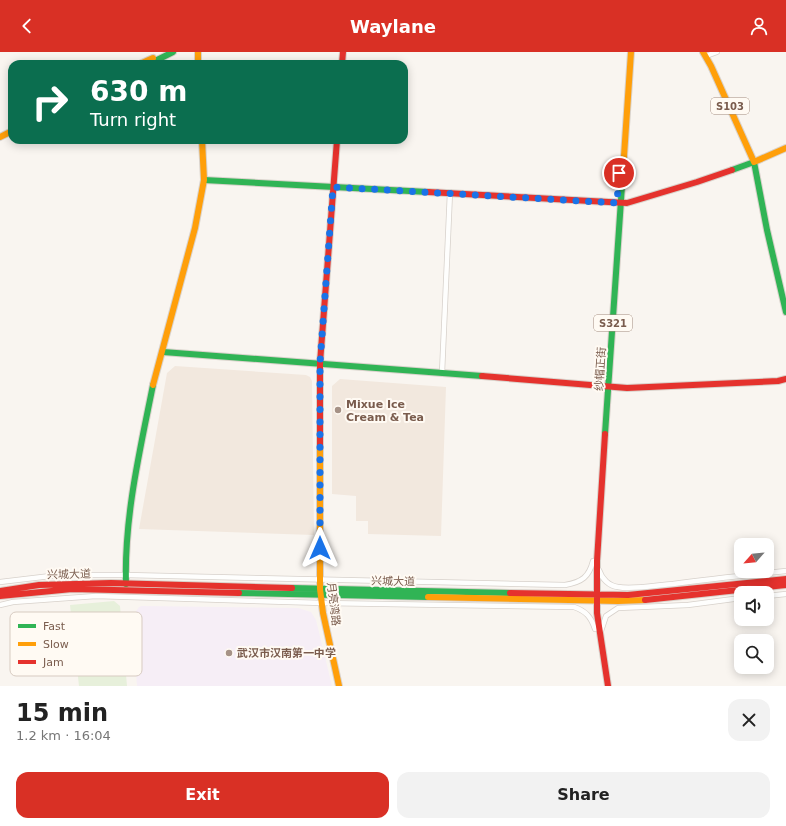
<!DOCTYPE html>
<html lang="en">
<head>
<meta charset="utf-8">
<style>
	:root { --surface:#fff; --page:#f2f2f2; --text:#222; --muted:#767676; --accent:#d93025 }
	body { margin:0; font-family:"DejaVu Sans","Noto Sans SC",sans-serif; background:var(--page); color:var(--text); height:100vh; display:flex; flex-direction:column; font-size:15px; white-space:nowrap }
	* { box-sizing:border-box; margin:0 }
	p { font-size:13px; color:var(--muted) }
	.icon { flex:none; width:22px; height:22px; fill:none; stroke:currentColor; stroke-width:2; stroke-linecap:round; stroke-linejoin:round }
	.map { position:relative; height:634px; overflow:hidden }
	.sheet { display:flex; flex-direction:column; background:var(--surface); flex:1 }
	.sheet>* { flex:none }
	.top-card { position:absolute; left:8px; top:8px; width:400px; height:84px; border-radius:12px; box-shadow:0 2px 10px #0003; background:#0b6e4f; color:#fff; overflow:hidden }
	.needle { width:26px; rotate:243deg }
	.tools { position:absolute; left:734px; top:486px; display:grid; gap:8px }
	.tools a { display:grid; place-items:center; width:40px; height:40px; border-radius:8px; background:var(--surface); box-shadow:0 2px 10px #0003; font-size:20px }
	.pin { position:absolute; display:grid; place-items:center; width:34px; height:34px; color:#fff; margin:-17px; border:2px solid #fff; border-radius:50%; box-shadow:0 1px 4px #0007 }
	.me { position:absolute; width:44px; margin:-22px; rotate:0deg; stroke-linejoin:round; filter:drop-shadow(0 0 3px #0008) }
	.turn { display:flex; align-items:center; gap:14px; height:84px; padding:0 16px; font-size:18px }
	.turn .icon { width:52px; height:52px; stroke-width:2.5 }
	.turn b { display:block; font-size:28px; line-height:34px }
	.round { display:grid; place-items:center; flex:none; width:42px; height:42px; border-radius:12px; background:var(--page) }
	.headline { display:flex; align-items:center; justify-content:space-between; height:68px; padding:0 16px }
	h1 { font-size:24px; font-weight:700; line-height:30px }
	.primary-button { display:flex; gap:8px; margin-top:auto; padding:8px 16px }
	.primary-button a { flex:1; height:46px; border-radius:12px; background:var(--accent); color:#fff; font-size:16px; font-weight:700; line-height:46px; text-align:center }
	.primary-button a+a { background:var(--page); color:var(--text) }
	header { display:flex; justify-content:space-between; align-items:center; height:52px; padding:0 16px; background:var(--accent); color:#fff; font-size:18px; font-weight:700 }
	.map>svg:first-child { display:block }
</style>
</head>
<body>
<header><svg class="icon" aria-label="back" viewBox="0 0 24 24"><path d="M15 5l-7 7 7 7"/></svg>Waylane<svg class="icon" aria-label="person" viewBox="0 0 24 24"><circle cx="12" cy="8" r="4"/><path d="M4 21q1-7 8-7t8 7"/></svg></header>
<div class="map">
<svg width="786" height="634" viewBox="0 0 786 634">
	<rect width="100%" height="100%" fill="#f9f5f0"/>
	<path fill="#f2e8de" d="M175 314 306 323 310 325 312 329 314 483 139 477 167 321Z
		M340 327 446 335 441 484 368 482V469H356V444L332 442V334Z"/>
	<path fill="#f6eef6" d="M142 554 298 556 311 560 316 568 332 634H137L132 565 139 555Z"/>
	<path fill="#e7f0db" d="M114 549 120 554 127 634H79L70 553Z"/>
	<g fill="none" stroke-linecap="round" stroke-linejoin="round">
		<defs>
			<path id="street" d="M706 4 717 0
				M442 321 450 140
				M599 518C602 527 609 534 618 535 633 538 658 533 673 532 711 527 748 523 786 519
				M0 530 59 523H126L565 533C582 530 589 525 593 509
				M767 544 786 542
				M0 553 13 550 96 544 322 551 574 555C586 559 591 565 595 577
				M601 579 606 564 618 556 688 553 741 546"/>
			<path id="fast" d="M149 12 173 0
				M732 118 754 110 767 178 786 260
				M204 128 428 140
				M163 300 482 324
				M605 382 623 119
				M126 532C124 465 140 398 153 333
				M292 536 510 541
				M239 541 428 545"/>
			<path id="slow" d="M198 0V12
				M703 0 711 14 754 110 786 96
				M140 12 153 6
				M0 85 12 79
				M623 119 631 0
				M153 333 195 176 204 128 202 88
				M320 394V537L323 561 339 634
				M428 545 618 549 645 548"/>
			<path id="jam" d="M342 12 343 0
				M428 140 627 151 697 130 732 118
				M482 324 627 336 778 329 786 327
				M605 382 597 509V561L608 634
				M320 394V311L337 88
				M0 539 39 533 111 531 292 536
				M510 541 628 543 786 527
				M0 544 72 537 239 541
				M645 548 786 533"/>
		</defs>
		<use href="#street" stroke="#d7d1cb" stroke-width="6"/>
		<use href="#fast" stroke="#d9d2cb" stroke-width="8"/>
		<use href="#slow" stroke="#d9d2cb" stroke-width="8"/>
		<use href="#jam" stroke="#d9d2cb" stroke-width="8"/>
		<use href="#street" stroke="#fefefd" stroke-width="4.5"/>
		<use href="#fast" stroke="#30b455" stroke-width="6"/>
		<use href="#slow" stroke="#ff9f0a" stroke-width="6"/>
		<use href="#jam" stroke="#e5322d" stroke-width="6"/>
	</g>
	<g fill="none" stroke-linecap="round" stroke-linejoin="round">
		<path stroke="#1a73e8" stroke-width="7" stroke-dasharray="0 12.6" d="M320 496V311L333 135 617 151 619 121"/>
	</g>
	<g fill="#a69286" stroke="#fffaf3" stroke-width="1.5">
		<circle cx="338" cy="358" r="4"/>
		<circle cx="229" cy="601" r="4"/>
	</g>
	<g text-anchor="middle" stroke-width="4" stroke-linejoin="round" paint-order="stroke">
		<g fill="#fffaf3" stroke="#a28b7f" stroke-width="1">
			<rect x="711" y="46" width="38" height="16" rx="3"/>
			<rect x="594" y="263" width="38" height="16" rx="3"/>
		</g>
		<g font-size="10" font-weight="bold" fill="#7a5c4d">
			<text x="730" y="58">S103</text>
			<text x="613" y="275">S321</text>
		</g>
		<g font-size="11" fill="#7a5c4d" stroke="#fffaf3">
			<text transform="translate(600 317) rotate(-86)" y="4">纱帽正街</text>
			<text transform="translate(69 522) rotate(-1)" y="4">兴城大道</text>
			<text transform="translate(393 529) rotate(1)" y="4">兴城大道</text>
			<text transform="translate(334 552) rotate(83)" y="4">月亮湾路</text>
		</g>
		<g font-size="11" font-weight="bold" fill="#7a5c4d" stroke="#fffaf3" text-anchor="start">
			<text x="346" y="356">Mixue Ice<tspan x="346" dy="13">Cream &amp; Tea</tspan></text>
			<text x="237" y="605">武汉市汉南第一中学</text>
		</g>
	</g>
	<rect x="10" y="560" width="132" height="64" rx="6" fill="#fffaf3" stroke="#d7cbc1" stroke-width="1"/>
	<rect x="18" y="572" width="18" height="4" fill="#30b455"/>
	<rect x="18" y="590" width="18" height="4" fill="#ff9f0a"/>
	<rect x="18" y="608" width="18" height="4" fill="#e5322d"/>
	<g font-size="11" fill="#7a5c4d">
		<text x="43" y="578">Fast</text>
		<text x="43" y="596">Slow</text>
		<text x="43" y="614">Jam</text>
	</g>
</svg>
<div class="tools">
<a><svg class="needle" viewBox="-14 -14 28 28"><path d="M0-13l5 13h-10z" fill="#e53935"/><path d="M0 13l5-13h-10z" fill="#767676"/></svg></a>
<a><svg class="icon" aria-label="sound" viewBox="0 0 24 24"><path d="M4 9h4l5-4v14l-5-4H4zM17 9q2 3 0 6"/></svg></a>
<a><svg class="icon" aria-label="search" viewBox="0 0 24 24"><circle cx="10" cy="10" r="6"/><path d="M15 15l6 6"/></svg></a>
</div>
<div class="pin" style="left:619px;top:121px;background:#d93025"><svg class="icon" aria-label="arrive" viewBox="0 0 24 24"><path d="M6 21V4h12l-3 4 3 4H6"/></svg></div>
<svg class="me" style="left:320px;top:496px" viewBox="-20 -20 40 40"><path d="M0-17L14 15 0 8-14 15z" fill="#1a73e8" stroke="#fff" stroke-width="4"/></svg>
<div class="top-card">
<div class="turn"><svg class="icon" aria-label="right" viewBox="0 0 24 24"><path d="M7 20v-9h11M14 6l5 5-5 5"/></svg><div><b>630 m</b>Turn right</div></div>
</div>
</div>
<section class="sheet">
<div class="headline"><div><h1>15 min</h1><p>1.2 km · 16:04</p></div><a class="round"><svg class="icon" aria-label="close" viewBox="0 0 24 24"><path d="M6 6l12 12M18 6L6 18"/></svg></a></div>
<div class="primary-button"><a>Exit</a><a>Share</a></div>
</section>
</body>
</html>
